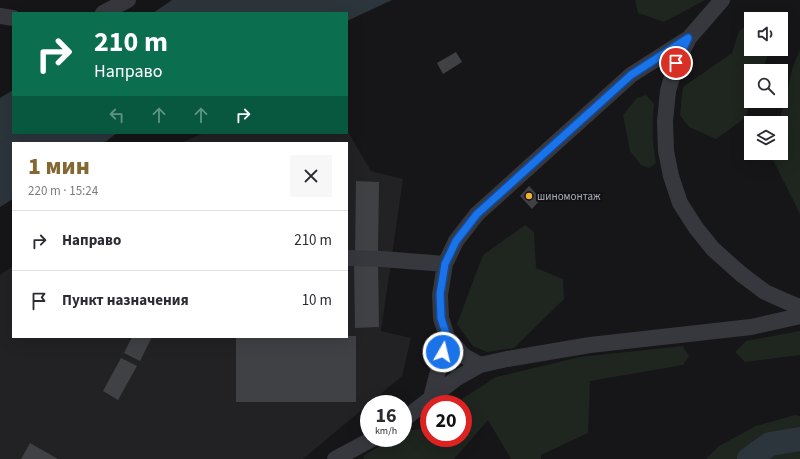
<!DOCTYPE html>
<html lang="ru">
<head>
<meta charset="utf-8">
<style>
	:root { --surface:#fff; --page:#f7f7f7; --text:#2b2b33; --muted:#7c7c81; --line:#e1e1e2; --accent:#856733 }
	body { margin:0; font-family:"Source Sans 3",sans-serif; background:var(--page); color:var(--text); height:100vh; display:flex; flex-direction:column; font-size:15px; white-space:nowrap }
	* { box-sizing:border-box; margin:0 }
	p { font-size:13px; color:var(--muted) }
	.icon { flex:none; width:22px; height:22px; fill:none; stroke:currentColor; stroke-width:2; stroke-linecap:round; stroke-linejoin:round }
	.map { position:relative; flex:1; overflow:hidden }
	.details { position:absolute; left:12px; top:142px; width:336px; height:196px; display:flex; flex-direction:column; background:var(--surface); border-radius:0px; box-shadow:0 4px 16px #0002 }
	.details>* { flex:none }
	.guide { position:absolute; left:12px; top:12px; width:336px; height:122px; border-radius:0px; box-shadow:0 4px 16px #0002; background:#0b6e4f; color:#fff; overflow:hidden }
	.tools { position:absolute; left:744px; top:12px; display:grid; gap:8px }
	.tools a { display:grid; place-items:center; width:44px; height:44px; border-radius:0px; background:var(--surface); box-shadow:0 4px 16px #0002; font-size:20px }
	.speed { position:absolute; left:360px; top:395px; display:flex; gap:8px; font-size:20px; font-weight:700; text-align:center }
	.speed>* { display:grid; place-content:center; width:52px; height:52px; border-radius:50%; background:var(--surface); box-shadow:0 4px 16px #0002; line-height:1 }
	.speed small { font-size:10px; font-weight:400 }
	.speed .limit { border:6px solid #d22; background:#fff; color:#111 }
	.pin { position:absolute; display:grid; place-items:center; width:34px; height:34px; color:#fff; margin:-17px; border:2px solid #fff; border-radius:50%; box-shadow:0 1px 4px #0007 }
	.me { position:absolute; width:44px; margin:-22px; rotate:8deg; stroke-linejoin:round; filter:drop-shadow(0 0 3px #0008) }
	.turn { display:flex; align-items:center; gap:14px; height:84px; padding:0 16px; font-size:18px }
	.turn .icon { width:52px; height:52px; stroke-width:2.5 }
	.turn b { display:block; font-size:28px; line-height:34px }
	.lanes { display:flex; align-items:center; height:38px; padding:0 16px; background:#0003; justify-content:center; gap:20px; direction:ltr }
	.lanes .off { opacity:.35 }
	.round { display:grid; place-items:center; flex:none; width:42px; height:42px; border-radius:0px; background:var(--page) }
	.overview { display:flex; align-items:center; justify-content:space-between; height:68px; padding:0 16px }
	h1 { font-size:24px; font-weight:800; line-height:30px; color:var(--accent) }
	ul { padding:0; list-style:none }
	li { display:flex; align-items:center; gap:12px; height:60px; padding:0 16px; border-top:1px solid var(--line) }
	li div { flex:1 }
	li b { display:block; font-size:15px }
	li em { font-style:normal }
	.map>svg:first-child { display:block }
</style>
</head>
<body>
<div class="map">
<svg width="800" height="459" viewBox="0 0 800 459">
	<rect width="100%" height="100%" fill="#161618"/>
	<path fill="#222225" d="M347 130 371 171 403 179 381 331 411 338 402 376 303 459H0V275L13 266V337H347V143H180L204 133H347Z"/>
	<path fill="#1e261f" d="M635 0H705L664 22 638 13Z
		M751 22V49H770L762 71H751V101L745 118 716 139 689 127 680 115 683 87 732 53 739 31Z
		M800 50V214L771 156V153H781V123H779L793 66Z
		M646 95 654 104C652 126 652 142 656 163L649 168 641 165 630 151 623 115 637 98Z
		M525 225 534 232 536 268 563 279 564 299 514 348 487 352 473 346 457 324 483 255Z
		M800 331V355L745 362 735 352 746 341Z
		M683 346 689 356 683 365 590 381 588 433 541 455V459H511L488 420 454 459H364L363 456 394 438H403V433L405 431 429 428V438H463V404H454L496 377 580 357Z
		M795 415 800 416V459H706L719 446 756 426Z"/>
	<path fill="#2c353c" d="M172 0H392L347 21V13H153Z
		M13 90V133H117L104 143H13V199L0 207V98Z"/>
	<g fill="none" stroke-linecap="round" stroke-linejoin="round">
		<path stroke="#2c353c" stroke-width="24" d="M749 459 770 444 800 439"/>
	</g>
	<path fill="#404145" d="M456 52 462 62 443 74 437 63Z
		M356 181 379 182 378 254H355Z
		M529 186 541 199 532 209 520 196Z
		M354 263H378L379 327 355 328Z
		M347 336H356V402H236V337H347Z
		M132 337H152L140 361 124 353Z
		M121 358 137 366 118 400 103 391Z
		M30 443 58 459H21Z"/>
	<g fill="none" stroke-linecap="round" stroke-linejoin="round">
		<path stroke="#37383d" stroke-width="16" d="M722 0 689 38 631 75 477 214 456 241 445 264 440 295 441 318 447 337 464 356 480 365 507 359 590 345 751 327 800 316
			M103 13 128 0
			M0 16 13 18
			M689 38 676 63 668 91 665 121 666 151 671 176 680 203 696 228 713 249 741 274 765 292 792 304 800 307
			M347 258 382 259 445 264
			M431 398 447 337
			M403 420 457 378 480 365
			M335 459 374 438"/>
	</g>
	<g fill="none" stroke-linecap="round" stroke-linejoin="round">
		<defs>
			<path id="route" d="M443 352 447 337 441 318 440 294 445 264 456 241 477 214 631 75 688 38 676 63"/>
		</defs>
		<use href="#route" stroke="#114b97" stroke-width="10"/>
		<use href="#route" stroke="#1a73e8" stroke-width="7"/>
	</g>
	<circle fill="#f2b134" stroke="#111113" stroke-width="1.5" cx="529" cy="196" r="4"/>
	<g text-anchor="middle" stroke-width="4" stroke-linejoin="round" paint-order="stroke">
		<g font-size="11" fill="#a8adb8" stroke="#111113" text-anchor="start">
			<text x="537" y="200">шиномонтаж</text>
		</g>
	</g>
</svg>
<div class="tools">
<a><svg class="icon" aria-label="sound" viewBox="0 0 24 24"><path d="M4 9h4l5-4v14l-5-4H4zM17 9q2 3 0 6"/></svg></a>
<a><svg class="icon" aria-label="search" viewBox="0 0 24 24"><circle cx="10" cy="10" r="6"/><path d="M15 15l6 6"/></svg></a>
<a><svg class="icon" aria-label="layers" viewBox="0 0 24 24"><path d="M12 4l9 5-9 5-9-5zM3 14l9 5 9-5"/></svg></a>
</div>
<div class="speed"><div>16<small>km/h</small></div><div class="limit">20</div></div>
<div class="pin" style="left:676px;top:63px;background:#d93025"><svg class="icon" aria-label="arrive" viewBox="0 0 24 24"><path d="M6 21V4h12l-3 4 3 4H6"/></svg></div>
<svg class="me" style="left:443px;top:352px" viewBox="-20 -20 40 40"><circle r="17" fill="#1a73e8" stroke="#fff" stroke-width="3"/><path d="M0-11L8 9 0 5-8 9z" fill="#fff"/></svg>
<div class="guide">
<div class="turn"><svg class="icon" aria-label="right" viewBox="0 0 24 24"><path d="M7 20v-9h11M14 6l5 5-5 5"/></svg><div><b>210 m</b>Направо</div></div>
<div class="lanes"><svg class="icon off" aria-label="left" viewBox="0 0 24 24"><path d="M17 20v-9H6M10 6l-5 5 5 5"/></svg><svg class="icon off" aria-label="ahead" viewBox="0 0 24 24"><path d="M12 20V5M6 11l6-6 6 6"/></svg><svg class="icon off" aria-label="ahead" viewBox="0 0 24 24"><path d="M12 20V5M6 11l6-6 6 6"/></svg><svg class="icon" aria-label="right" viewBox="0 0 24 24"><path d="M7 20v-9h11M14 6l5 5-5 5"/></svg></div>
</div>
<section class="details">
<div class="overview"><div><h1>1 мин</h1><p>220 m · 15:24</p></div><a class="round"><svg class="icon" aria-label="close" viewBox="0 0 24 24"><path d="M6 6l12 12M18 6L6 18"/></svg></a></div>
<ul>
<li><svg class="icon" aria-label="right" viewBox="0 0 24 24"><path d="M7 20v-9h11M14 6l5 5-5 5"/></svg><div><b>Направо</b></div><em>210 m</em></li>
<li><svg class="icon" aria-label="arrive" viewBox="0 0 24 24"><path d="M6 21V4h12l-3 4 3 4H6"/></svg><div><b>Пункт назначения</b></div><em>10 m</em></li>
</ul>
</section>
</div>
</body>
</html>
